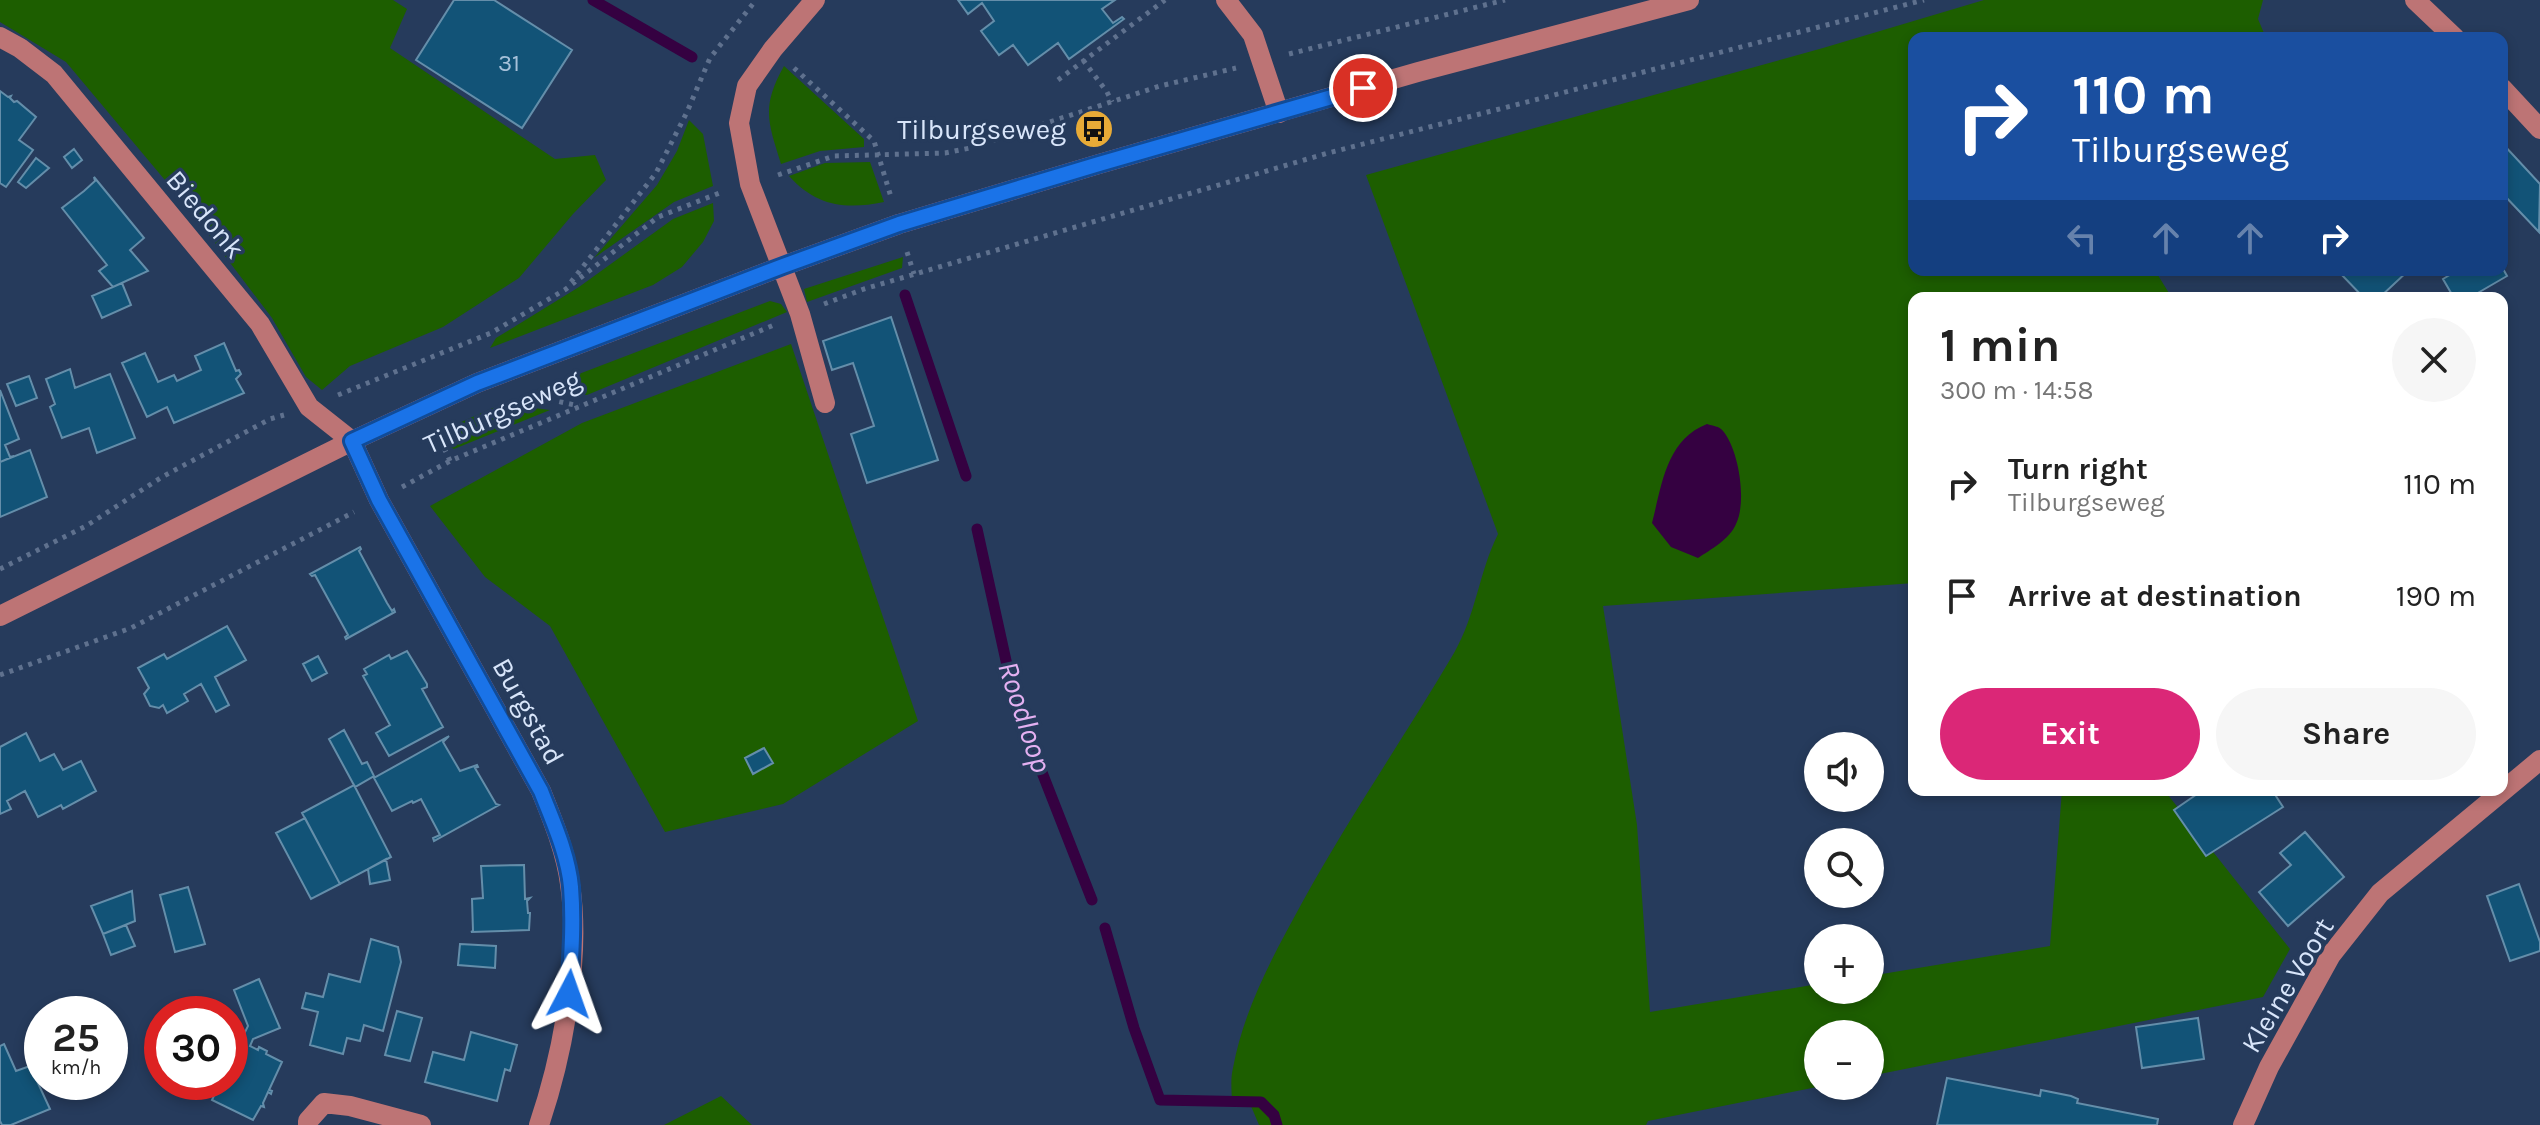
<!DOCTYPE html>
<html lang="en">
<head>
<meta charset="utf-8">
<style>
	:root { --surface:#fff; --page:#f6f6f6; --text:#222; --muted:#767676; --accent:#db2777 }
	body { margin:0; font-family:Karla,sans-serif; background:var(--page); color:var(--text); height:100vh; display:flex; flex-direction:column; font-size:30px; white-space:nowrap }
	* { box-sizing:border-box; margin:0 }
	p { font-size:26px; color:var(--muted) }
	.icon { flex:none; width:44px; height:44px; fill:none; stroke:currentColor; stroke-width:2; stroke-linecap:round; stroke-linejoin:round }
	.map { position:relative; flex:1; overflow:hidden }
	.drawer { position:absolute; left:1908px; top:292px; width:600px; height:504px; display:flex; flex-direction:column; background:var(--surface); border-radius:16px; box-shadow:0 4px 12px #0003 }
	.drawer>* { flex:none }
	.guide { position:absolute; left:1908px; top:32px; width:600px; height:244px; border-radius:16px; box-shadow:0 4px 12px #0003; background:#1a4fa0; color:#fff; overflow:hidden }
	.fabs { position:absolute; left:1804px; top:732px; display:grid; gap:16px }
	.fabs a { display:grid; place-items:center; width:80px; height:80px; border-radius:50%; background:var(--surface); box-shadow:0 4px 12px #0003; font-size:40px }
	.speed { position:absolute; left:24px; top:996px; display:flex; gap:16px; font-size:40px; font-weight:700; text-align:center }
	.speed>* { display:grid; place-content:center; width:104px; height:104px; border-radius:50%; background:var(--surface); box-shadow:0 4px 12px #0003; line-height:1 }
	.speed small { font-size:20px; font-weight:400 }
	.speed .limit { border:12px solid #d22; background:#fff; color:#111 }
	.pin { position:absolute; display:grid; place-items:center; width:68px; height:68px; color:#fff; margin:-34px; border:4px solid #fff; border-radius:50%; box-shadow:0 2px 8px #0007 }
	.me { position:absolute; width:88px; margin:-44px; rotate:4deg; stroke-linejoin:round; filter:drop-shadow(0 0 6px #0008) }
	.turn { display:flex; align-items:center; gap:28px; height:168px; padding:0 32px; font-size:36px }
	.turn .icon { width:104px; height:104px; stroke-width:2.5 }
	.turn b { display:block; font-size:56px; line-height:68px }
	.lanes { display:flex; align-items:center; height:76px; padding:0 32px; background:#0003; justify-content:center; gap:40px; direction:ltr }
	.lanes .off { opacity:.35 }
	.round { display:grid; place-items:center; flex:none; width:84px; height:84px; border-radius:42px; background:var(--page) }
	.overview { display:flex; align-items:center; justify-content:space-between; height:136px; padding:0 32px }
	h1 { font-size:48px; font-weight:700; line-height:60px }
	.button { display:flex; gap:16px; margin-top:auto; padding:16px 32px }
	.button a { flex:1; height:92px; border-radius:48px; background:var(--accent); color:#fff; font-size:32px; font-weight:700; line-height:92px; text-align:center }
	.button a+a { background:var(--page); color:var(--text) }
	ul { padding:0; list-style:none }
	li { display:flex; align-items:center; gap:24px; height:112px; padding:0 32px }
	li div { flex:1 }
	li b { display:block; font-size:30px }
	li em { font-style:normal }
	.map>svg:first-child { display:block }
</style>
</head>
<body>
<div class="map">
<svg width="2540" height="1125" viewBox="0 0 2540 1125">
	<rect width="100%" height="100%" fill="#263b5c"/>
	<path fill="#1d5e00" d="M0 0H393L407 9 390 48 555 159 595 155 606 180 573 214 519 278 443 327 350 366 322 390 306 377 272 318 190 210 66 62 0 22Z
		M1984 0H2263L2258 19 2266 38H1914V270H2160L2156 272 2172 298H1914V583L1603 606 1637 825 1650 1012 1818 984V990H1870V976L2050 946 2062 790H2164L2290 949 2263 997 1870 1076V1034H1818V1086H1822L1648 1121 1646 1125H1259L1251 1106 1232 1104C1232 1093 1230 1080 1233 1068 1244 1008 1274 954 1303 901 1350 816 1405 736 1454 653 1476 615 1479 572 1498 534L1366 175 1823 48Z
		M784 66 864 139V147L820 151 781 164C768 122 761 107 784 66Z
		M689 120 703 134 713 186 674 202 594 258 657 185 677 151Z
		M870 162 884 202C845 210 816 206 789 176L825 163Z
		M713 203 714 221 703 242 682 267 653 285 490 348 496 338 579 287 673 219Z
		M903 257 902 268 807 302 804 289Z
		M770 301 781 304 787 312 587 395 537 390Z
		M791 344 918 721 783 804 665 832 550 626 485 577 430 506 582 423Z
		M502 404 550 410 454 449 450 447 447 437 450 427Z
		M721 1096 752 1125H664Z"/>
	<path fill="#350141" d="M1707 424C1713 426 1719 426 1723 431 1739 450 1747 502 1736 524 1730 539 1710 550 1698 558L1671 547 1652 523C1662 485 1666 440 1707 424Z"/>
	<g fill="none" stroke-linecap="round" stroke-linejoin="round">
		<path stroke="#350141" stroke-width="11" d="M593 0 692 57
			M905 295 966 476
			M977 529 1016 706 1092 900
			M1105 928 1134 1028 1160 1100 1261 1102 1274 1115 1277 1125"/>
	</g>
	<path fill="#125377" stroke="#648eaa" stroke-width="2" d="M454 0H494L572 50 522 128 416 60Z
		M958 0H1115L1102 9 1113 23 1122 17 1124 19 1069 59 1058 43 1028 65 1013 45 999 55 981 31 994 21 982 3 968 14Z
		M0 91 8 97 11 96 10 98 14 102 17 101 36 117 19 140 33 150 6 187 0 183Z
		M2502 143 2540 184 2539 232 2502 193Z
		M74 149 82 160 72 168 64 157Z
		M36 158 49 168 26 188 18 182Z
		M94 177 144 238 130 250 148 271 113 287 99 271 107 265 62 208 84 191 95 181Z
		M2502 267 2507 276 2469 298H2454L2443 279 2458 270H2502Z
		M2341 270H2409L2379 298H2364L2339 272Z
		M122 283 131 305 102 318 92 296Z
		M891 317 938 460 867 483 851 434 874 426 853 363 832 370 823 341Z
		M224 343 236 371 239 370 241 374 236 379 244 393 174 423 167 407 147 417 122 363 145 353 158 382 174 375 177 381 201 370 195 356Z
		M70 369 75 388 110 374 135 438 97 453 89 428 62 438 50 407 55 404 46 379Z
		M29 376 37 398 16 406 7 384Z
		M0 390 19 439 5 445 10 457 14 456 0 462Z
		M30 450 47 497 0 517V462Z
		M360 547 361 549 359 551 387 603 392 611 394 609 395 612 346 639 345 637 348 635 315 575 312 576 310 574Z
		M227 626 246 660 215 677 229 705 216 712 201 684 184 694 188 701 167 713 163 705 159 708 150 706 144 694 149 688 138 668 164 654 167 659Z
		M407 651 427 684V687L422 689 443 727 389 756 376 733 390 725 363 676 367 674 364 669 389 655 391 659Z
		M318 656 327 673 312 681 303 664Z
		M344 730 362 764 367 762 374 776 355 787 329 739Z
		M26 733 40 761 54 754 63 770 81 761 96 791 63 809 61 805 38 817 25 791 7 801 11 809 0 814V747Z
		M449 736 443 742 460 771 477 765 478 767 475 768 496 804 499 805 434 841 433 838 440 835 421 799 413 803 412 801 392 811 374 778Z
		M764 748 773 763 753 774 745 758Z
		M354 785 391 857 340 884 302 813Z
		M2203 790H2272L2283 807 2206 856 2174 810Z
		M305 818 340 884 311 899 276 833Z
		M2305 832 2344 877 2288 926 2259 892 2291 865 2280 853Z
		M386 859 390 880 370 884 368 869Z
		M524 865 525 899 530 898 527 901 528 913H530L529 930 471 932 473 931 472 899 483 898 481 866Z
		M2519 884 2540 942V951L2510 961 2487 896Z
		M188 887 205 944 175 952 160 895Z
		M132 891 135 921 103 934 91 906Z
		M126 925 135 946 111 955 103 934Z
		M371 939 398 947 401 962 383 1031 364 1025 360 1041 347 1038 343 1054 310 1045 318 1012 302 1008 306 993 323 997 329 974 360 982Z
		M460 944 496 946 495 968 458 965Z
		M259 979 280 1028 253 1039 250 1046 258 1050 259 1047 267 1051 266 1054 282 1062 269 1090 272 1091 271 1094 268 1092 263 1103 264 1107 261 1106 253 1120 212 1100 220 1082H230V1063L248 1026 234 990Z
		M397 1011 422 1018 410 1061 385 1055Z
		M2198 1018 2204 1059 2142 1068 2136 1027Z
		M471 1032 517 1045 510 1071 505 1069 497 1101 425 1082 433 1052 464 1060Z
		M4 1044 16 1071 30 1066 50 1109 11 1125H2L0 1121V1046Z
		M1947 1078 2040 1096 2041 1090 2071 1096 2078 1099 2077 1103 2158 1119 2157 1125H1937Z"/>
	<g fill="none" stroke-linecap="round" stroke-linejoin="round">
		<path stroke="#5f718e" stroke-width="5" stroke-dasharray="4 6" stroke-linecap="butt" d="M1289 54 1505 0
			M1083 60 1107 92 1112 102
			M794 68 874 141 891 197
			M1058 80 1165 0
			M778 175 834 156 945 153 970 148 1160 86 1236 68
			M907 252 914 274
			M571 282 656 173 687 112 710 58 756 0
			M824 304 864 289 1328 153 1924 0
			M338 395 491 333 566 289 658 217 722 192
			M530 395 579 406
			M436 430 450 461
			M402 487 450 461 774 325
			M0 569 86 526 162 477 270 419 284 415
			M0 675 131 628 354 512"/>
		<path stroke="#bd7475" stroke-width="20" d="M815 0 773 49 747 86 739 123 750 184 800 314 825 403
			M1226 0 1253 35 1279 113
			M2415 0 2455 38
			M0 37 20 48 54 74 260 324 309 407 352 441 379 500 541 791C553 821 566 852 570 884 581 959 563 1054 539 1125
			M2502 88 2540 129
			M0 616 352 441 477 383 783 266 899 224 1099 164 1418 72 1689 0
			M308 1125V1121L324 1103 350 1106 421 1125
			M2243 1125 2269 1067 2331 955 2380 893 2540 760"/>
	</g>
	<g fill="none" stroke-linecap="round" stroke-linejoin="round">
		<defs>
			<path id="route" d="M569 994C571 959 574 923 571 887 568 854 553 822 541 791L379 500 352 441 477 383 783 266 899 224 1099 164 1363 88"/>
		</defs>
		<use href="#route" stroke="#114b97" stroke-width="20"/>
		<use href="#route" stroke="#1a73e8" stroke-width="14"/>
	</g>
	<defs>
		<symbol id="bus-disc" viewBox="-11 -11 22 22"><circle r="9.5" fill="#e8ab37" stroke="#263b5c"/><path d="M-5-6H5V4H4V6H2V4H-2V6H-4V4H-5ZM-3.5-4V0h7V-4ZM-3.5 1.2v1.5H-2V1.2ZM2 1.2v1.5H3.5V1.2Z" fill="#111"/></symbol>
	</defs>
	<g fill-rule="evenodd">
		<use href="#bus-disc" x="1072" y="107" width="44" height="44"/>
	</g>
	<g text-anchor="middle" stroke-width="7" stroke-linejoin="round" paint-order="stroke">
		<g font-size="24" fill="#a6c0d9">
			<text x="509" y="71">31</text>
		</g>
		<g font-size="28" fill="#d8e5fa" stroke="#263b5c" text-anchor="end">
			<text x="1066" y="139">Tilburgseweg</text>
		</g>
		<g font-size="28" fill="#d8e5fa" stroke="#263b5c">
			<text transform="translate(206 214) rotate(50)" y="10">Biedonk</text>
			<text transform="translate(502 411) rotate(-24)" y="10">Tilburgseweg</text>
			<text transform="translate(529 711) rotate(61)" y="10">Burgstad</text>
			<text transform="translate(2287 985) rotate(-59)" y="10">Kleine Voort</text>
		</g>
		<g font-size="30" font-style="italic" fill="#e3b0f1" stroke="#263b5c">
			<text transform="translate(1025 717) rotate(72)" y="10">Roodloop</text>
		</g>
	</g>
</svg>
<div class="fabs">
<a><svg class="icon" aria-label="sound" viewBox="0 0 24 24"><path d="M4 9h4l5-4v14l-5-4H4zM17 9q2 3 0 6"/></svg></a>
<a><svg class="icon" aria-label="search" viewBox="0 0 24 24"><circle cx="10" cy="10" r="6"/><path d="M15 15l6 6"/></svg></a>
<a>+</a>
<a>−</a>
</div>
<div class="speed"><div>25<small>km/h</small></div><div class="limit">30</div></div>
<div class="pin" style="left:1363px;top:88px;background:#d93025"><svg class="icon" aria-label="arrive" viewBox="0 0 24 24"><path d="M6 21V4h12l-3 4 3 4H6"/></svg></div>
<svg class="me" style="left:569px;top:994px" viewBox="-20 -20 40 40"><path d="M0-17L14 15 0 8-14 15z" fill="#1a73e8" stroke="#fff" stroke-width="4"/></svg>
<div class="guide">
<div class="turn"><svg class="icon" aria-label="right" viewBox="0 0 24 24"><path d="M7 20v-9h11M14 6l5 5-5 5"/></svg><div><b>110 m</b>Tilburgseweg</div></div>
<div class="lanes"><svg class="icon off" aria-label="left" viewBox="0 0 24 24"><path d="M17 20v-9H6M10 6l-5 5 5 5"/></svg><svg class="icon off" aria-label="ahead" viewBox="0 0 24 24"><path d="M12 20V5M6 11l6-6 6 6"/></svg><svg class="icon off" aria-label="ahead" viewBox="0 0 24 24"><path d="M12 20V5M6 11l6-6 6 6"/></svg><svg class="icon" aria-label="right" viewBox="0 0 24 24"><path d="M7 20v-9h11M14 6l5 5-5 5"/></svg></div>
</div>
<section class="drawer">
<div class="overview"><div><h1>1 min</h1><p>300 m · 14:58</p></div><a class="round"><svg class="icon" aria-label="close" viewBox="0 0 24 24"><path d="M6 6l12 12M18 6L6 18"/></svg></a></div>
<ul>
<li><svg class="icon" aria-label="right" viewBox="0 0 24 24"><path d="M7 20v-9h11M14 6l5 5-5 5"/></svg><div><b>Turn right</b><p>Tilburgseweg</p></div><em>110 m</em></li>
<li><svg class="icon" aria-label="arrive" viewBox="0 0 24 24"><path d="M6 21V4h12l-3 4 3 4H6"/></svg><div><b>Arrive at destination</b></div><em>190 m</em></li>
</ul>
<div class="button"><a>Exit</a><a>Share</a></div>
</section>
</div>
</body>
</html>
